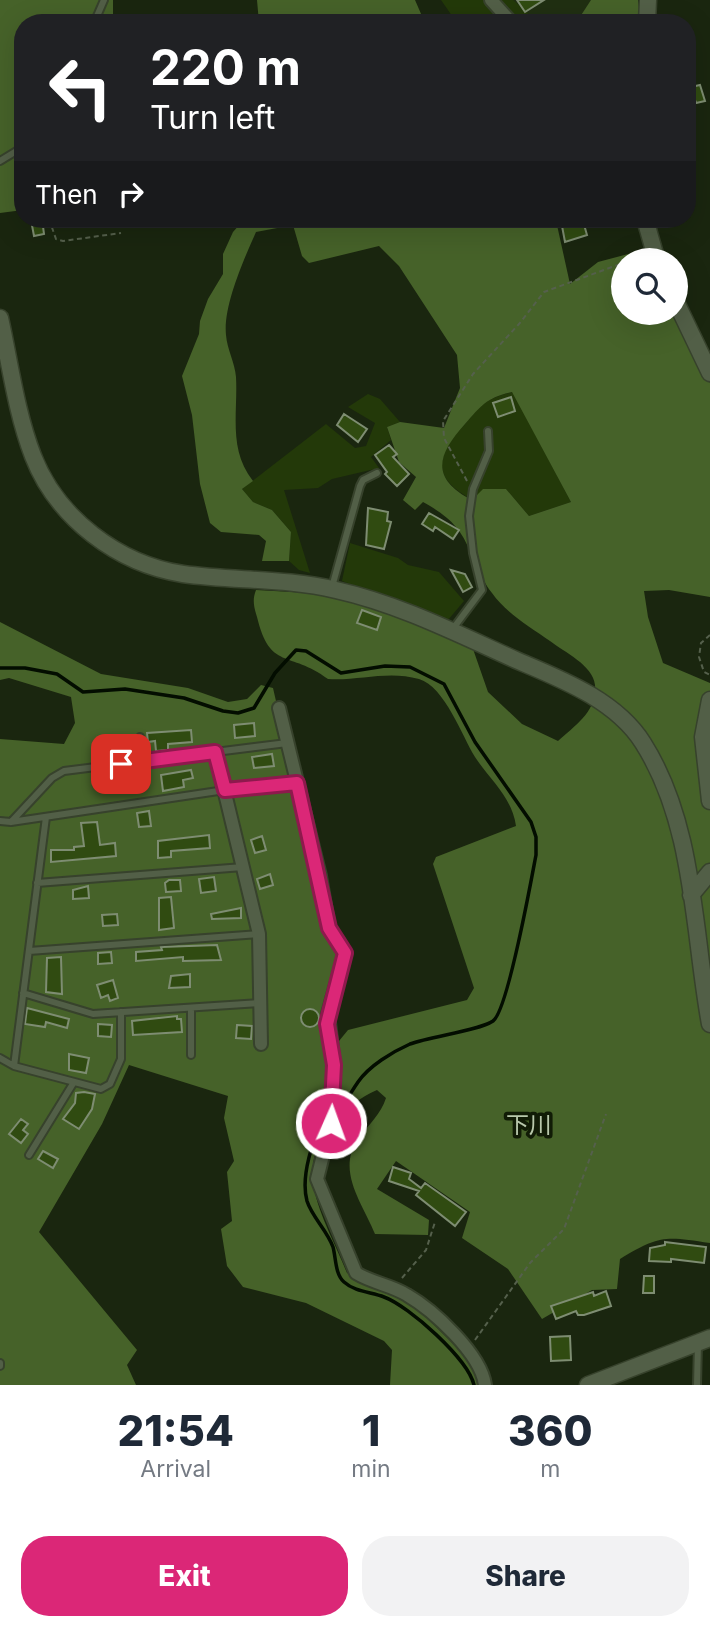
<!DOCTYPE html>
<html lang="en">
<head>
<meta charset="utf-8">
<style>
	:root { --surface:#fff; --page:#f2f2f3; --text:#1f2937; --muted:#747a83; --accent:#db2777 }
	body { margin:0; font-family:Inter,"Noto Sans JP",sans-serif; background:var(--page); color:var(--text); height:100vh; display:flex; flex-direction:column; font-size:26px; white-space:nowrap }
	* { box-sizing:border-box; margin:0 }
	p { font-size:23px; color:var(--muted) }
	.icon { flex:none; width:38px; height:38px; fill:none; stroke:currentColor; stroke-width:2; stroke-linecap:round; stroke-linejoin:round }
	.map { position:relative; height:1385px; overflow:hidden }
	.drawer { display:flex; flex-direction:column; background:var(--surface); flex:1 }
	.drawer>* { flex:none }
	.top-card { position:absolute; left:14px; top:14px; width:682px; height:214px; border-radius:28px; box-shadow:0 7px 28px #0002; background:#202124; color:#fff; overflow:hidden }
	.controls { position:absolute; left:611px; top:248px; display:grid; gap:14px }
	.controls a { display:grid; place-items:center; width:77px; height:77px; border-radius:50%; background:var(--surface); box-shadow:0 7px 28px #0002; font-size:35px }
	.pin { position:absolute; display:grid; place-items:center; width:60px; height:60px; color:#fff; margin:-30px; border-radius:14px; box-shadow:0 4px 10px #0006 }
	.me { position:absolute; width:77px; margin:-38px; rotate:2deg; stroke-linejoin:round; filter:drop-shadow(0 0 5px #0008) }
	.turn { display:flex; align-items:center; gap:24px; height:147px; padding:0 21px; font-size:32px }
	.turn .icon { width:91px; height:91px; stroke-width:2.5 }
	.turn b { display:block; font-size:49px; line-height:60px }
	.then { display:flex; align-items:center; height:66px; padding:0 21px; background:#0003; gap:14px; font-size:26px }
	.eta { display:flex; justify-content:space-evenly; align-items:center; height:119px; text-align:center }
	.eta b { font-size:42px; font-weight:800; line-height:49px }
	.primary-button { display:flex; gap:14px; margin-top:auto; padding:14px 21px }
	.primary-button a { flex:1; height:80px; border-radius:28px; background:var(--accent); color:#fff; font-size:28px; font-weight:800; line-height:80px; text-align:center }
	.primary-button a+a { background:var(--page); color:var(--text) }
	.map>svg:first-child { display:block }
</style>
</head>
<body>
<div class="map">
<svg width="710" height="1385" viewBox="0 0 710 1385">
	<rect width="100%" height="100%" fill="#1a260f"/>
	<path fill="#202f12" d="M497 0H618L586 23H517Z"/>
	<path fill="#233909" d="M441 0H484L507 23H457Z
		M498 0H513L539 23H519Z
		M513 392 571 502 529 516 506 489 473 500C430 478 436 455 465 424 482 404 486 398 513 392Z
		M368 394 380 399 400 422 387 427 391 440 371 457 379 468 332 479 318 488 284 490 310 573 299 570 289 561 291 532 272 510 253 502 242 489 326 424 355 448 366 446 375 423 348 407Z
		M350 543 398 558 408 565 439 572 464 601 448 620 342 581Z"/>
	<path fill="#466229" fill-rule="evenodd" d="M0 0H113V23H23V210L0 213Z
		M257 0H415L425 23H259Z
		M591 0H638L641 23H576Z
		M270 219H498L500 221 572 219 557 225 570 284 598 262 647 249 653 261H623V313H676V309L710 383V597L669 590 644 591 648 617 663 663 710 683V1243C665 1236 659 1235 620 1259L617 1289 592 1290 542 1319 508 1269 462 1238 470 1212 396 1161 377 1189 429 1220 428 1235 375 1234C363 1204 335 1170 359 1138 369 1124 381 1114 386 1098L377 1090C343 1105 308 1140 313 1181 316 1210 336 1245 347 1273L403 1299 428 1319 473 1363 480 1385H390L392 1350 384 1341 306 1303 243 1287 227 1266 221 1229 232 1221 227 1172 234 1161 224 1118 228 1096 129 1065 102 1124 39 1232 137 1350 127 1365 136 1385H0V739L64 744 75 723 71 697 9 678 0 680V622L101 674 188 688 228 702 247 699 261 685 273 688 330 937 338 953 327 1044 339 1041 348 1030 467 1000 474 988 433 864 436 857 516 826C512 797 490 780 475 757 462 736 445 687 419 679 388 670 359 681 328 679 289 650 270 671 257 617 254 607 252 600 256 590L310 593 381 609 473 649 488 692 522 724 558 741C575 725 597 712 595 685 593 665 564 652 550 641 530 627 506 613 492 593 462 551 476 531 423 502L415 510 403 500 416 477 399 462 387 427 400 422 444 428 460 388 457 355 399 266 379 246 309 263 302 256 293 225 256 232C244 259 223 306 226 335 227 349 235 363 236 377 238 414 228 449 253 481L242 489 253 502 272 510 291 532 289 561H262L266 541 259 535 221 532 210 523 200 484 192 415 182 376 199 334 200 321 208 299 223 274V254L233 232 241 223ZM512 392 571 502 529 516 506 489H483L472 500C430 478 437 455 465 424 482 405 486 398 512 392Z"/>
	<g fill="none" stroke-linecap="round" stroke-linejoin="round">
		<path stroke="#030d00" stroke-width="3.5" d="M0 668H25L57 674 83 692 125 689 184 698 223 711 238 713 254 708 275 673 296 650 306 651 341 673 385 666 410 667 444 684 475 742 531 822 536 837V855C531 881 508 1010 493 1021 478 1031 431 1036 410 1044 392 1052 369 1066 358 1082 351 1092 345 1104 336 1112
			M328 1120C311 1135 301 1179 307 1201 312 1217 327 1230 333 1247 336 1258 335 1274 344 1282 355 1292 371 1292 384 1297 409 1306 468 1359 474 1385"/>
	</g>
	<path fill="#304b11" stroke="#7e8d72" stroke-width="2" d="M517 0H544L525 12Z
		M700 85 705 101 696 103 691 87Z
		M42 219 44 234 34 236 31 220Z
		M583 221 587 235 565 242 562 226Z
		M511 397 515 411 498 417 493 403Z
		M344 414 367 429 358 442 337 425Z
		M389 445 397 454 393 457 409 474 397 486 385 474 387 472 375 455Z
		M368 508 388 512 387 521 391 522 384 549 366 545Z
		M429 513 459 530 453 539 435 527 433 531 422 524Z
		M451 570 465 574 472 587 463 592Z
		M362 610 381 617 377 630 357 623Z
		M254 723 255 736 235 738 234 725Z
		M191 730 192 742 168 744V750L156 751 155 741 148 742 147 733Z
		M272 754 274 766 254 768 252 757Z
		M191 770 193 778 183 780 184 787 163 791 161 775Z
		M149 811 151 826 139 827 137 813Z
		M97 822 100 845 115 843 116 856 51 862V850H74V847L84 846 81 823Z
		M209 835 210 848 171 851V857L158 858V841Z
		M262 836 266 850 255 853 251 840Z
		M270 874 273 885 260 889 257 879Z
		M214 877 216 891 201 893 199 879Z
		M169 880H180L181 891 166 892 165 883Z
		M88 886 89 898 73 899V890Z
		M171 897 174 928 159 930V898Z
		M241 908V918L212 919 211 914Z
		M117 914 118 925 103 926 102 915Z
		M217 945 221 960 183 961V957L136 961V952L162 950 161 947Z
		M111 952 112 963 98 964V953Z
		M61 957 62 994 46 992 47 958Z
		M190 974V987L169 988 171 976Z
		M113 980 118 998 110 1001 108 995 101 998 97 985Z
		M27 1008 69 1019 67 1028 46 1022 45 1027 25 1024Z
		M301 1018a9 9 0 1 1 18 0a9 9 0 1 1-18 0Z
		M177 1016V1019H181L182 1032 133 1035 132 1021Z
		M98 1024 112 1025 111 1037 98 1036Z
		M237 1025 252 1026 251 1039 236 1038Z
		M69 1054 89 1058 86 1073 69 1070Z
		M84 1092 95 1094 92 1109 79 1129 63 1119 75 1103 76 1093Z
		M21 1119 28 1124 23 1130 28 1134 21 1143 9 1134Z
		M43 1151 58 1159 53 1168 38 1159Z
		M393 1167 411 1173 409 1179 421 1188 425 1183 466 1212 455 1226 416 1195 419 1191 389 1181Z
		M665 1242 706 1247 704 1263 671 1259V1262L649 1261 650 1248 665 1245Z
		M644 1276H654V1293H643Z
		M606 1291 611 1306 584 1315H578L576 1311 556 1319 551 1306 593 1292 594 1296Z
		M570 1336 571 1360 551 1361 550 1337Z"/>
	<g fill="none" stroke-linecap="round" stroke-linejoin="round">
		<defs>
			<path id="service" d="M94 23 104 0
				M0 161 23 147
				M332 587 360 486 363 480 377 473
				M452 630 482 590 473 553 469 516 473 489 489 451 488 431
				M140 737 145 762
				M0 821 11 822 225 790
				M11 822 52 778 64 771 287 743
				M37 883 243 867
				M29 951 259 934
				M23 993 93 1014 259 1003
				M191 1055V1008
				M0 1058 14 1066 46 817
				M14 1066 101 1089 110 1084 121 1059V1012
				M29 1155 74 1082
				M0 1363V1366
				M697 1385 698 1343"/>
			<path id="minor" d="M491 0 512 23
				M279 708 320 876 329 928 345 953 328 1014 334 1065 331 1123 317 1179 356 1273C372 1283 391 1285 407 1295 433 1310 481 1354 485 1385
				M215 752 259 934 261 1044
				M225 790 297 783"/>
			<path id="tertiary" d="M647 23 648 0
				M645 219 657 261
				M676 302 710 373
				M0 318C10 363 16 412 33 456 57 518 118 564 183 574 234 581 286 578 336 590 399 604 458 634 516 660 561 679 616 700 643 743 695 825 693 931 710 1024
				M710 700 703 737 710 801
				M691 895 710 872
				M588 1385 710 1338"/>
		</defs>
		<use href="#service" stroke="#37422c" stroke-width="10"/>
		<use href="#minor" stroke="#37422c" stroke-width="16"/>
		<use href="#tertiary" stroke="#37422c" stroke-width="19"/>
		<path stroke="#55604c" stroke-width="2" stroke-dasharray="5 3.5" stroke-linecap="butt" d="M49 219 56 239 63 241 121 233
			M630 261 642 257
			M467 481 444 438 443 421 473 374 519 324 544 292 623 263
			M710 635 701 643 699 657 704 672 710 675
			M402 1278 426 1250 435 1222
			M475 1340 530 1263 564 1229 606 1114"/>
		<use href="#service" stroke="#525f47" stroke-width="6"/>
		<use href="#minor" stroke="#525f47" stroke-width="12"/>
		<use href="#tertiary" stroke="#525f47" stroke-width="16"/>
	</g>
	<g fill="none" stroke-linecap="round" stroke-linejoin="round">
		<defs>
			<path id="route" d="M121 764 215 752 225 790 297 783 329 928 345 953 327 1024 334 1065 331 1123"/>
		</defs>
		<use href="#route" stroke="#8e194d" stroke-width="18"/>
		<use href="#route" stroke="#db2777" stroke-width="12"/>
	</g>
	<g text-anchor="middle" stroke-width="7" stroke-linejoin="round" paint-order="stroke">
		<g font-size="23" fill="#b8c8ab" stroke="#111c06">
			<text x="529" y="1133">下川</text>
		</g>
	</g>
</svg>
<div class="controls">
<a><svg class="icon" aria-label="search" viewBox="0 0 24 24"><circle cx="10" cy="10" r="6"/><path d="M15 15l6 6"/></svg></a>
</div>
<div class="pin" style="left:121px;top:764px;background:#d93025"><svg class="icon" aria-label="arrive" viewBox="0 0 24 24"><path d="M6 21V4h12l-3 4 3 4H6"/></svg></div>
<svg class="me" style="left:331px;top:1123px" viewBox="-20 -20 40 40"><circle r="17" fill="#db2777" stroke="#fff" stroke-width="3"/><path d="M0-11L8 9 0 5-8 9z" fill="#fff"/></svg>
<div class="top-card">
<div class="turn"><svg class="icon" aria-label="left" viewBox="0 0 24 24"><path d="M17 20v-9H6M10 6l-5 5 5 5"/></svg><div><b>220 m</b>Turn left</div></div>
<div class="then">Then<svg class="icon" aria-label="right" viewBox="0 0 24 24"><path d="M7 20v-9h11M14 6l5 5-5 5"/></svg></div>
</div>
</div>
<section class="drawer">
<div class="eta">
<div><b>21:54</b><p>Arrival</p></div>
<div><b>1</b><p>min</p></div>
<div><b>360</b><p>m</p></div>
</div>
<div class="primary-button"><a>Exit</a><a>Share</a></div>
</section>
</body>
</html>
